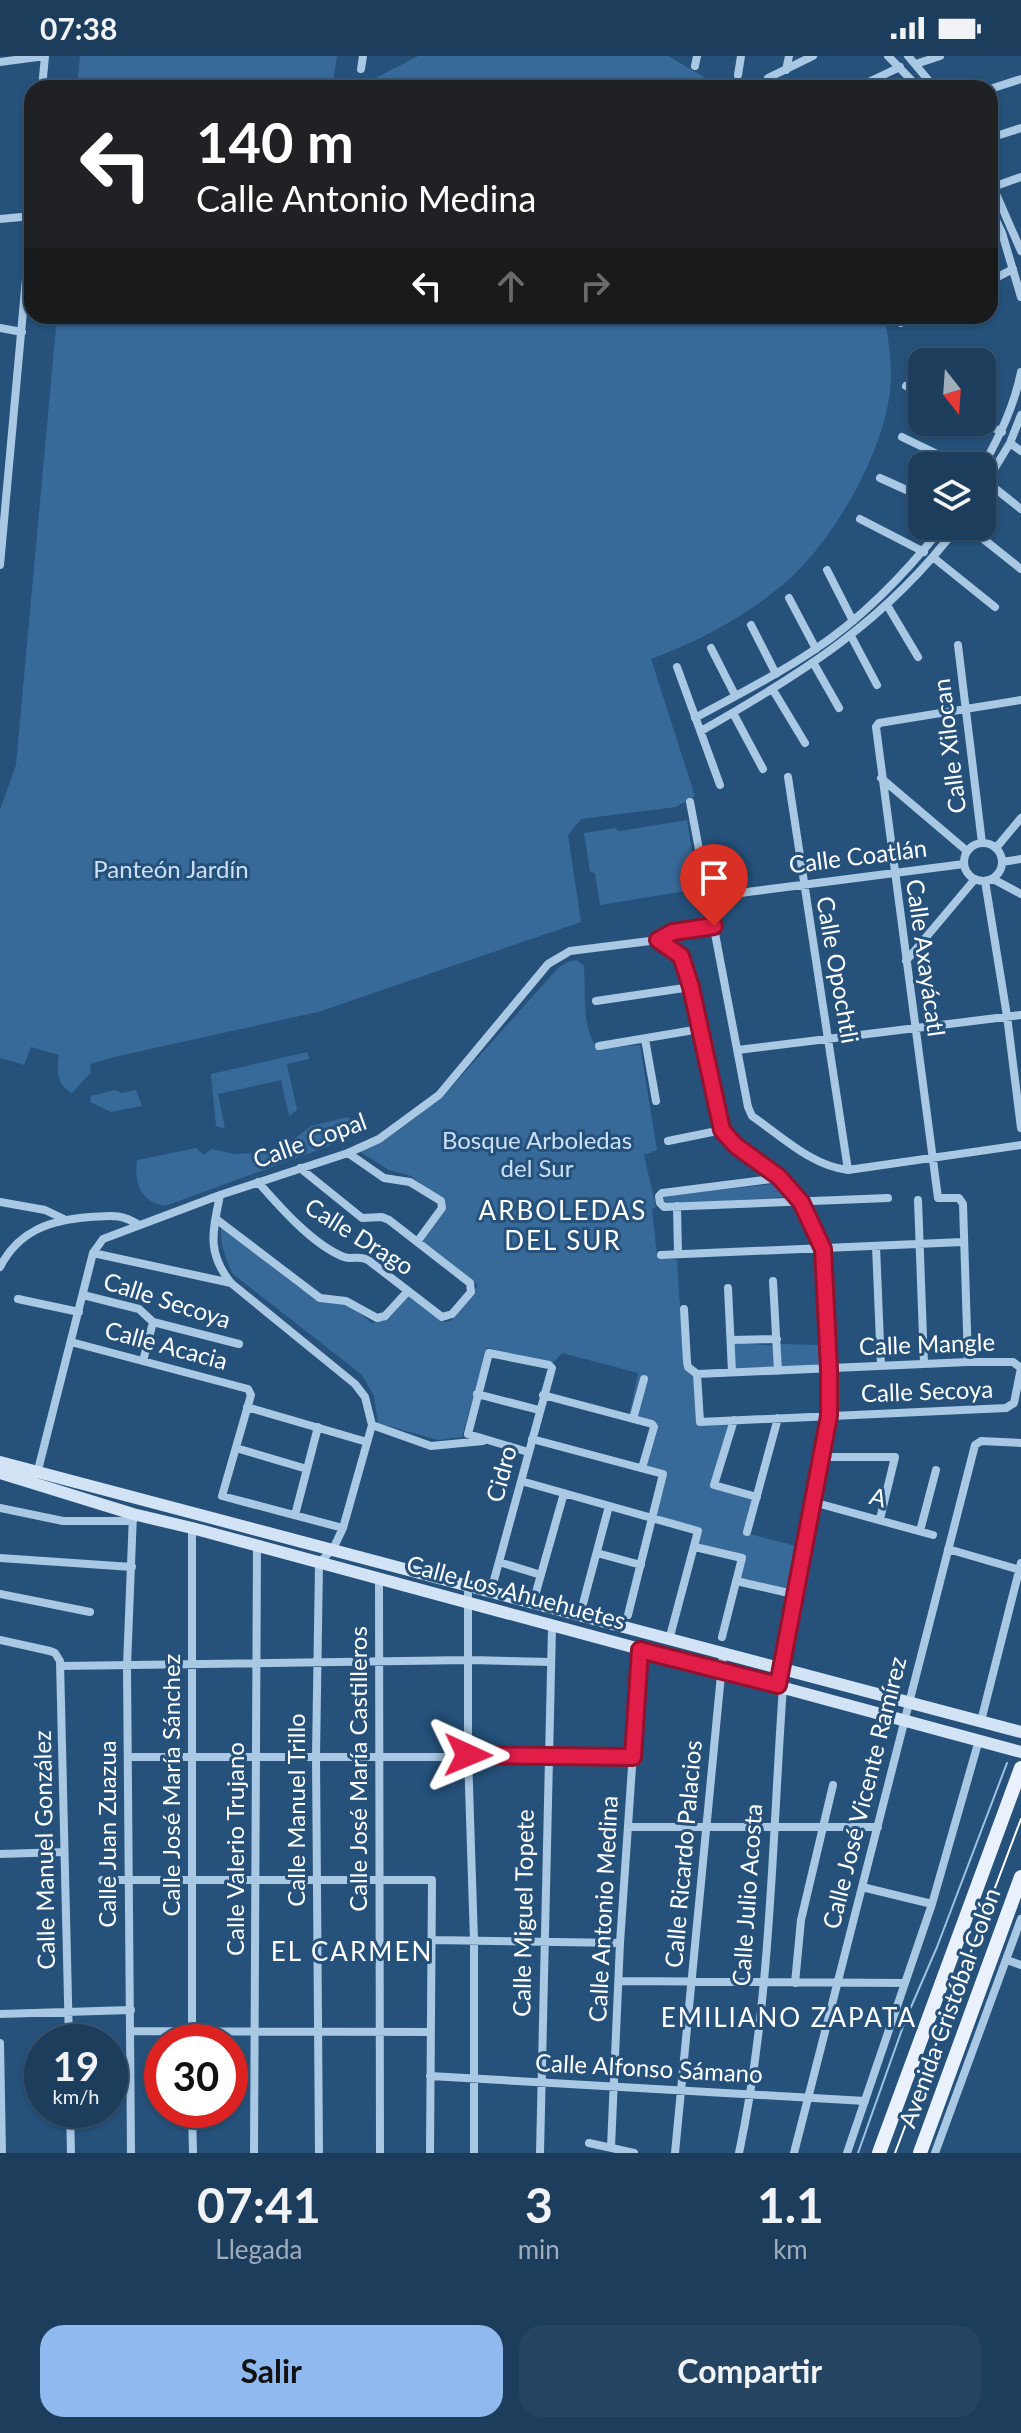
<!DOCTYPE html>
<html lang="es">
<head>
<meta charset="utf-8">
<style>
	:root { --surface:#1c3d5c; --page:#254462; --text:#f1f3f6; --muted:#a0aebb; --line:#3a5672; --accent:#90b9f0 }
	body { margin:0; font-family:Lato,sans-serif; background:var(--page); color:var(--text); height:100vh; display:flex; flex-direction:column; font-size:30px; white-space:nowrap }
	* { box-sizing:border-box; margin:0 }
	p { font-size:26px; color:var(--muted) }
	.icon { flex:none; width:44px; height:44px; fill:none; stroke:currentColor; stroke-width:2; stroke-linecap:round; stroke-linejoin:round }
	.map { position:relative; height:2097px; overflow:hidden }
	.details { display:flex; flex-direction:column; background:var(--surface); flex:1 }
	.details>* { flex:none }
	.top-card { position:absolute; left:24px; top:24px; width:974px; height:244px; border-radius:24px; box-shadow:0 2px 6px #0004,0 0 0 2px var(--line); background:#202124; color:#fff; overflow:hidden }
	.needle { width:52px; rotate:163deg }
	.fabs { position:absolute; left:908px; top:292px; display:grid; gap:16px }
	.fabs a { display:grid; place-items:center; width:88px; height:88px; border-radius:16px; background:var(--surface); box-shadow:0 2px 6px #0004,0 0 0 2px var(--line); font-size:40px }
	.speed { position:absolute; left:24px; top:1968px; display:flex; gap:16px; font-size:40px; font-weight:700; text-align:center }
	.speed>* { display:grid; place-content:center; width:104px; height:104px; border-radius:50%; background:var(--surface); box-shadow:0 2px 6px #0004,0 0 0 2px var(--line); line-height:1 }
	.speed small { font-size:20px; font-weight:400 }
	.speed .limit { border:12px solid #d22; background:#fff; color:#111 }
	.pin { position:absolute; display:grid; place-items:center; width:68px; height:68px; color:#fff; margin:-82px -34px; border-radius:50% 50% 50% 0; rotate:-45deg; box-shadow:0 0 8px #0007 }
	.pin .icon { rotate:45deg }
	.me { position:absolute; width:88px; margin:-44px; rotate:91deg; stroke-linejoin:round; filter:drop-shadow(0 0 6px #0008) }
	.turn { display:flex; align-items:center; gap:28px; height:168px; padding:0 40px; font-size:36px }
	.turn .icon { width:104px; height:104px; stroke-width:2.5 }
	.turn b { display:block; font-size:56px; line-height:68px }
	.lanes { display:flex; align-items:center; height:76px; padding:0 40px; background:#0003; justify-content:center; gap:40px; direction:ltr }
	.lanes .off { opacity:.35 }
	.eta { display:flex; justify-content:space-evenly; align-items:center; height:136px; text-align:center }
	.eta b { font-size:48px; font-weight:700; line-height:56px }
	.action { display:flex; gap:16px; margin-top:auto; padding:16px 40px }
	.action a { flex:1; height:92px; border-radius:24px; background:var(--accent); color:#111; font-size:32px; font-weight:700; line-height:92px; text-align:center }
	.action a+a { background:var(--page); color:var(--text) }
	.status { display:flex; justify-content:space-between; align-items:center; height:56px; padding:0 40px; background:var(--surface); direction:ltr }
	.status svg { height:22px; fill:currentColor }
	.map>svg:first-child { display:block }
</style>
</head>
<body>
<div class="status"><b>07:38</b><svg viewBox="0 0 49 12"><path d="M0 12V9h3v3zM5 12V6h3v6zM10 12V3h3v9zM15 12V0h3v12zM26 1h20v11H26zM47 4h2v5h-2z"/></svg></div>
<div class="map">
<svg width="1021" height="2097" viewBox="0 0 1021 2097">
	<rect width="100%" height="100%" fill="#25517b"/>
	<path fill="#386a99" d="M80 0H337L332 31 360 30 418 0H668L714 27 756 25 764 32H77Z
		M57 260H884C888 279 891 301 891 321 890 389 832 490 779 532 740 563 697 586 651 603L695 740 676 751 581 763 568 779 581 866 318 956 114 1001 90 1008 91 1016 72 1037C57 1029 56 1015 59 999L31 991 24 1009 0 1002V754L16 709Z
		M687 764 698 833 600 849 595 817 590 816 584 777 615 772 619 775Z
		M577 904 584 910C586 940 581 967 597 993L640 989 657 1094 644 1099 656 1151 652 1153 657 1200 677 1204 684 1312 694 1320 698 1368 731 1367 711 1431 754 1443 745 1477 800 1491 791 1535 738 1523 744 1500 698 1489 702 1474 654 1460 667 1416 645 1410 655 1367 629 1360 638 1317 562 1297 553 1307 487 1292 462 1381 438 1384 378 1367 374 1340 362 1319 233 1218C225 1202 220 1188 221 1171L301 1233 346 1247 372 1267 383 1265 409 1238 444 1266 451 1265 478 1229 419 1186 444 1152 441 1143 411 1120 389 1114 359 1095 397 1075 441 1043 558 912 567 906Z
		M307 996 309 1003 287 1008 297 1054 289 1060 281 1024 218 1038 225 1073 216 1070 211 1018Z
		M115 1034 122 1037 136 1034 142 1050 111 1056 90 1046 91 1040Z
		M348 1061 352 1065 349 1072 335 1078 332 1089 165 1150C140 1145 134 1127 137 1104L196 1092 204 1099 211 1093 234 1098 262 1097 290 1086 311 1070Z
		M774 1128 785 1141 665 1149 664 1140Z
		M733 1286 775 1290 777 1313 734 1314Z
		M780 1288 820 1289 821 1312 779 1313Z"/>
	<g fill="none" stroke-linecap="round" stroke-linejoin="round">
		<path stroke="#9cc3e5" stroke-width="2" d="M858 2097 905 1965 937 1891 1007 1707"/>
		<path stroke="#a8c8e4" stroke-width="8" d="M888 0 919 32
			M908 0 935 32
			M0 6 45 0 42 32
			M916 8 940 0
			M695 10 697 0
			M361 13 363 0
			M786 14 789 0
			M738 19 741 0
			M768 22 813 0
			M856 32 900 11
			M990 33 1021 23
			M990 82 1021 72
			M990 124 1021 195
			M993 131 1021 121
			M990 151 1002 177 1021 241
			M0 163 32 160
			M990 225 1013 213
			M901 267 916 260
			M0 272 22 276
			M906 330 922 338
			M981 366 1002 376
			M902 381 962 410
			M1010 387 1021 395
			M982 412C999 381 1014 351 1021 316
			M880 422 922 441
			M987 426 1021 453
			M982 433 1010 387 1021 359
			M860 463 924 496
			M967 470 1021 513
			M934 502 995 551
			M0 509 32 156
			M827 514 853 565
			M789 542 816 593
			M887 549 918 601
			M751 569 776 618
			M851 580 877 629
			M958 589 982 787
			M711 592 735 639
			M814 608 839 652
			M677 611 720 729
			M773 634 805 687
			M733 657 763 713
			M695 662C735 640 776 620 814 594 864 561 906 517 943 470
			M701 675C803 617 886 565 958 470
			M788 721 848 1114
			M881 722 967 795
			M690 746 748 1051 752 1060C781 1080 812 1110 848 1114L1021 1089
			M964 806a19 19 0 1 1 38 0a19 19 0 1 1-38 0Z
			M996 792 1021 762
			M1002 806 1021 803
			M993 823 1021 838
			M985 825 1007 960 1021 1072
			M709 841 964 808
			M658 884 681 900 691 931 722 1074 735 1089 779 1121 801 1146 823 1193 829 1360 778 1629
			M906 905 975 823
			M596 945 691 931
			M645 983 656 1045
			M599 990 700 973
			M738 994 1021 959
			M668 1085 722 1074
			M348 1097 384 1122 410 1126 441 1145 442 1152 417 1186
			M779 1122 662 1137 659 1140 660 1147 664 1151 888 1142
			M258 1126C280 1151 313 1189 344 1201 352 1204 359 1199 368 1204L442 1261 452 1258 471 1236 470 1227 389 1164 382 1161 362 1162 300 1112
			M220 1139C213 1175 206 1196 231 1227L355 1328 365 1341 372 1369 343 1472 333 1493 319 1507 316 1700 319 2097
			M918 1144 924 1308
			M0 1146 45 1154 64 1163
			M677 1150 678 1198
			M216 1163 320 1242 346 1245 377 1262 385 1260 408 1235
			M876 1190 881 1310
			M93 1197 231 1227
			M661 1199 963 1186
			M0 1211C19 1174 51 1164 90 1161 111 1160 120 1157 139 1169
			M773 1225 778 1315
			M728 1232 732 1316
			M83 1239 139 1253 153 1266 239 1288
			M18 1243 79 1256
			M684 1253 687 1306 688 1311 697 1318 700 1366 1006 1352 1014 1347 1021 1312 1013 1306H968L697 1318
			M731 1284 777 1283
			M71 1286 248 1333 251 1339 222 1440 343 1472
			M143 1305 153 1266
			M968 1306 963 1148 959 1142H938L876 671 879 667 1021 644
			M477 1338 539 1354
			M543 1339 652 1368 654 1371 642 1412
			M247 1351 367 1386
			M633 1363 644 1323
			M734 1364 714 1429 757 1441
			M372 1369 431 1390 483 1385
			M532 1383 663 1418 628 1559
			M236 1392 307 1413
			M822 1401H895L880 1463
			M37 1418 93 1197 103 1183 220 1139 348 1097 379 1083 439 1039 548 908 570 895 658 884 673 876 714 870
			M521 1425 698 1475 669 1584
			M813 1446 933 1479
			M0 1452 63 1465H133
			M295 1459 318 1371
			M192 1472V1986
			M920 1475 936 1414
			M747 1476 778 1362
			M695 1491 742 1502 722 1581
			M948 1493 1020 1514
			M597 1497 641 1509
			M0 1502 132 1511
			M499 1506 541 1519
			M379 1522 380 2097
			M736 1525 793 1538
			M468 1529V1699L474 1885V2097
			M491 1535 552 1312 549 1309 489 1297 468 1378 528 1396
			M0 1538 90 1556
			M533 1547 564 1437
			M580 1559 609 1450
			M0 1584 50 1595 55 1597 60 1605 69 1986
			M61 1610 469 1604 550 1606
			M981 1665 1021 1507
			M128 1701H633
			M628 1771H878
			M0 1798 64 1796
			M102 1824H432L430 2097
			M862 1831 932 1848
			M432 1884 620 1887
			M1007 1904 1021 1909
			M619 1925 905 1927
			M795 1927 801 1864 833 1729
			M0 1958 131 1954
			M131 1975 430 1976
			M0 1987 2 2097
			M430 2020 865 2045
			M70 2054 71 2097
			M192 2054 193 2097
			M589 2087 634 2097
			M611 2091 620 1887 640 1594
			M131 2097 127 1610 133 1458
			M254 2097 257 1489
			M540 2097 552 1571
			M675 2097 723 1598
			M739 2097C771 1947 772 1784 783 1631
			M794 2097 975 1389 981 1385 1021 1387
			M847 2097 932 1848 979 1684
			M935 2097 1021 1863"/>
		<path stroke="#d1e3f4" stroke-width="12" d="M0 1406 1021 1676
			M0 1417 133 1458 192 1472 1021 1696"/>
		<path stroke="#e8f1fc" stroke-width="14" d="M879 2097 1021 1712
			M920 2097 1021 1821"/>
		<path stroke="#fff" stroke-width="2" d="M895 2097 1021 1763"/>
	</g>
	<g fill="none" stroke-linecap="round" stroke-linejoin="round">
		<defs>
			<path id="route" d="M468 1699 633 1701 640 1594 778 1629 829 1360V1313L823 1193 801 1146 779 1121 735 1089 722 1074 691 931 681 900 658 884 673 876 714 870"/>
		</defs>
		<use href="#route" stroke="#92132f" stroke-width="20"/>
		<use href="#route" stroke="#e11d48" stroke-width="14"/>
	</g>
	<g text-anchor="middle" stroke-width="6" stroke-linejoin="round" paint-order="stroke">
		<g font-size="24" fill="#fff" stroke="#25517b">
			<text transform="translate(950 690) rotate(-97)" y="8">Calle Xilocan</text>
			<text transform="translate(858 801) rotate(-7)" y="8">Calle Coatlán</text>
			<text transform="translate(925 902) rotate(82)" y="8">Calle Axayácatl</text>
			<text transform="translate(837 914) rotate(80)" y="8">Calle Opochtli</text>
			<text transform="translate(310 1085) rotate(-20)" y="8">Calle Copal</text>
			<text transform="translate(359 1181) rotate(32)" y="8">Calle Drago</text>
			<text transform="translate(167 1245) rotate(18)" y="8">Calle Secoya</text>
			<text transform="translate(927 1289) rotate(-2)" y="8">Calle Mangle</text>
			<text transform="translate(166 1290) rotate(15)" y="8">Calle Acacia</text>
			<text transform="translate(927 1336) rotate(-2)" y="8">Calle Secoya</text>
			<text transform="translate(502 1418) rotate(-75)" y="8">Cidro</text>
			<text transform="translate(878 1442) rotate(15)" y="8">A</text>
			<text transform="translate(516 1537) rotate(15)" y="8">Calle Los Ahuehuetes</text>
			<text transform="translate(359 1713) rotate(-90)" y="8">Calle José María Castilleros</text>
			<text transform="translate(172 1729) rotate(-90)" y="8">Calle José María Sánchez</text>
			<text transform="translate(865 1737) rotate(-76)" y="8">Calle José Vicente Ramírez</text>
			<text transform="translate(297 1754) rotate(-90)" y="8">Calle Manuel Trillo</text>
			<text transform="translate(108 1778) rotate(-90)" y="8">Calle Juan Zuazua</text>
			<text transform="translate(236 1793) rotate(-90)" y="8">Calle Valerio Trujano</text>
			<text transform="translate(45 1794) rotate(-91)" y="8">Calle Manuel González</text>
			<text transform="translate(684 1798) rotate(-85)" y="8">Calle Ricardo Palacios</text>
			<text transform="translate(748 1839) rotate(-86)" y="8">Calle Julio Acosta</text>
			<text transform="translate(604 1853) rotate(-87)" y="8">Calle Antonio Medina</text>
			<text transform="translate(524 1857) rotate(-89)" y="8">Calle Miguel Topete</text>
			<text transform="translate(950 1952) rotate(-70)" y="8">Avenida Cristóbal Colón</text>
			<text transform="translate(649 2013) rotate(3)" y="8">Calle Alfonso Sámano</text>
		</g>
		<g font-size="24" fill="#cbe0f4" stroke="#25517b">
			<text x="171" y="822">Panteón Jardín</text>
			<text x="537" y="1093">Bosque Arboledas<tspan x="537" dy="28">del Sur</tspan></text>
		</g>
		<g font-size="26" letter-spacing="2" fill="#fff" stroke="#25517b">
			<text x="563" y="1164">ARBOLEDAS<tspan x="563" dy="30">DEL SUR</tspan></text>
			<text x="352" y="1905">EL CARMEN</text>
			<text x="789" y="1971">EMILIANO ZAPATA</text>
		</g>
	</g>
</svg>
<div class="fabs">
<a><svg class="needle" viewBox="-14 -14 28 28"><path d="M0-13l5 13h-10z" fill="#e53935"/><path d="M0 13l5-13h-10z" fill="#a0aebb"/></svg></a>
<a><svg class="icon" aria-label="layers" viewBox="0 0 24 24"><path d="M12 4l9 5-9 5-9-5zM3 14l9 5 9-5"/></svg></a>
</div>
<div class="speed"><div>19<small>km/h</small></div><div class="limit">30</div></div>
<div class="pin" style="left:714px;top:870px;background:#d93025"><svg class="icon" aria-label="arrive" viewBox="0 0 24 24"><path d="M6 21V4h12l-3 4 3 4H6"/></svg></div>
<svg class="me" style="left:468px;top:1699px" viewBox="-20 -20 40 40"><path d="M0-17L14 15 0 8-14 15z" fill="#e11d48" stroke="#fff" stroke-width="4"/></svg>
<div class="top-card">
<div class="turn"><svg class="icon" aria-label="left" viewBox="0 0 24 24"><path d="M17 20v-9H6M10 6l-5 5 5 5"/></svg><div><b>140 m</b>Calle Antonio Medina</div></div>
<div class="lanes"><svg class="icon" aria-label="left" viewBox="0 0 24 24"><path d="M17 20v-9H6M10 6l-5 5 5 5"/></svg><svg class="icon off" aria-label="ahead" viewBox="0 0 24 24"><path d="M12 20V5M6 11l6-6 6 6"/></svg><svg class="icon off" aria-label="right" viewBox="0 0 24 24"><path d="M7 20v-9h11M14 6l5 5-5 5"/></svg></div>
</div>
</div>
<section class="details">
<div class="eta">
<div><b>07:41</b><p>Llegada</p></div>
<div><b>3</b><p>min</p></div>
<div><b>1.1</b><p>km</p></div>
</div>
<div class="action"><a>Salir</a><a>Compartir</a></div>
</section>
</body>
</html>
